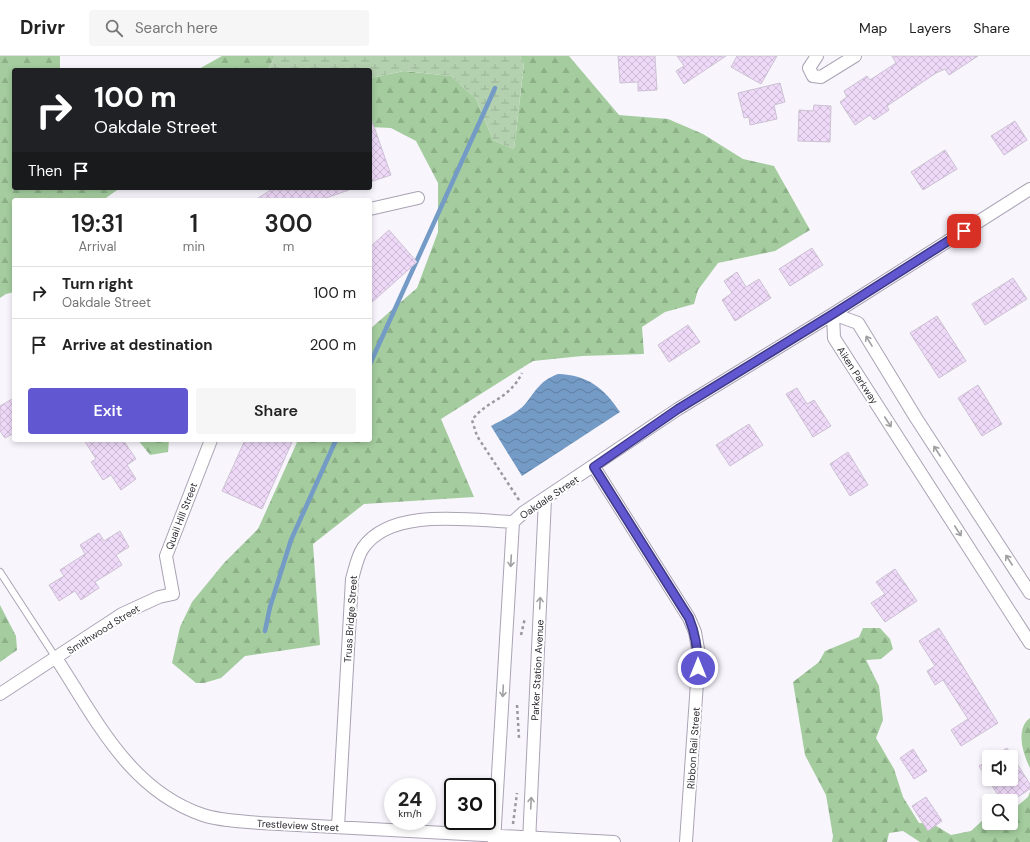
<!DOCTYPE html>
<html lang="en">
<head>
<meta charset="utf-8">
<style>
	:root { --surface:#fff; --page:#f6f6f6; --text:#222; --muted:#767676; --line:#e0e0e0; --accent:#6157d0 }
	body { margin:0; font-family:"DM Sans",sans-serif; background:var(--page); color:var(--text); height:100vh; display:flex; flex-direction:column; font-size:15px; white-space:nowrap }
	* { box-sizing:border-box; margin:0 }
	p { font-size:13px; color:var(--muted) }
	.icon { flex:none; width:22px; height:22px; fill:none; stroke:currentColor; stroke-width:2; stroke-linecap:round; stroke-linejoin:round }
	.map { position:relative; flex:1; overflow:hidden }
	.drawer { position:absolute; left:12px; top:142px; width:360px; height:244px; display:flex; flex-direction:column; background:var(--surface); border-radius:4px; box-shadow:0 2px 6px #0003 }
	.drawer>* { flex:none }
	.guide { position:absolute; left:12px; top:12px; width:360px; height:122px; border-radius:4px; box-shadow:0 2px 6px #0003; background:#202124; color:#fff; overflow:hidden }
	.controls { position:absolute; left:982px; top:694px; display:grid; gap:8px }
	.controls a { display:grid; place-items:center; width:36px; height:36px; border-radius:4px; background:var(--surface); box-shadow:0 2px 6px #0003; font-size:20px }
	.speed { position:absolute; left:384px; top:722px; display:flex; gap:8px; font-size:20px; font-weight:700; text-align:center }
	.speed>* { display:grid; place-content:center; width:52px; height:52px; border-radius:50%; background:var(--surface); box-shadow:0 2px 6px #0003; line-height:1 }
	.speed small { font-size:10px; font-weight:400 }
	.speed .limit { border:2px solid #111; border-radius:6px; background:#fff; color:#111 }
	.pin { position:absolute; display:grid; place-items:center; width:34px; height:34px; color:#fff; margin:-17px; border-radius:8px; box-shadow:0 2px 6px #0006 }
	.me { position:absolute; width:44px; margin:-22px; rotate:0deg; stroke-linejoin:round; filter:drop-shadow(0 0 3px #0008) }
	.turn { display:flex; align-items:center; gap:14px; height:84px; padding:0 16px; font-size:18px }
	.turn .icon { width:52px; height:52px; stroke-width:2.5 }
	.turn b { display:block; font-size:28px; line-height:34px }
	.then { display:flex; align-items:center; height:38px; padding:0 16px; background:#0003; gap:8px; font-size:15px }
	.eta { display:flex; justify-content:space-evenly; align-items:center; height:68px; text-align:center }
	.eta b { font-size:24px; font-weight:600; line-height:28px }
	.primary-button { display:flex; gap:8px; margin-top:auto; padding:8px 16px }
	.primary-button a { flex:1; height:46px; border-radius:4px; background:var(--accent); color:#fff; font-size:16px; font-weight:600; line-height:46px; text-align:center }
	.primary-button a+a { background:var(--page); color:var(--text) }
	ul { padding:0; list-style:none }
	li { display:flex; align-items:center; gap:12px; height:52px; padding:0 16px; border-top:1px solid var(--line) }
	li div { flex:1 }
	li b { display:block; font-size:15px }
	li em { font-style:normal }
	header { display:flex; align-items:center; gap:24px; box-sizing:border-box; height:56px; padding:0 20px; background:var(--surface); border-bottom:1px solid var(--line) }
	header strong { font-size:19px }
	nav { display:flex; gap:22px; margin-inline-start:auto; font-size:14px }
	.search { width:280px; height:36px; background:var(--page); display:flex; align-items:center; gap:10px; box-sizing:border-box; padding:0 14px; border-radius:4px; color:var(--muted); font-size:15px }
	.map>svg:first-child { display:block }
</style>
</head>
<body>
<header>
<strong>Drivr</strong>
<div class="search"><svg class="icon" aria-label="search" viewBox="0 0 24 24"><circle cx="10" cy="10" r="6"/><path d="M15 15l6 6"/></svg>Search here</div>
<nav><a>Map</a><a>Layers</a><a>Share</a></nav>
</header>
<div class="map">
<svg width="1030" height="786" viewBox="0 0 1030 786">
	<defs>
		<pattern id="forest-firs" width="22" height="20" patternUnits="userSpaceOnUse"><rect width="22" height="20" fill="#a4cc9e"/><path d="M5 1l3.5 6h-7zM16 11l3.5 6h-7z" fill="#8daf88"/></pattern>
		<pattern id="wetland-marsh" width="20" height="14" patternUnits="userSpaceOnUse"><rect width="20" height="14" fill="#b4d1af"/><path d="M1 5h8M5 5V1M11 12h8M15 12V8" fill="none" stroke="#9bb497"/></pattern>
		<pattern id="water-waves" width="16" height="10" patternUnits="userSpaceOnUse"><rect width="16" height="10" fill="#749bc6"/><path d="M0 5q4-4 8 0t8 0" fill="none" stroke="#5f7fa1"/></pattern>
		<pattern id="building-cross-hatch" width="8" height="8" patternUnits="userSpaceOnUse"><rect width="8" height="8" fill="#eed9f8"/><path d="M0 0l8 8M0 8l8-8" fill="none" stroke="#ccbad5"/></pattern>
	</defs>
	<rect width="100%" height="100%" fill="#f8f5fd"/>
	<path fill="url(#forest-firs)" d="M0 0H60V14H14V132H120L103 144H14V236L6 238 0 242Z
		M222 0H275L268 14H197Z
		M520 0H569L619 59 668 63 703 78 743 103 774 110 810 174 775 195 718 207 698 234 694 248 665 256 642 271 644 298 582 300 533 305 441 363 474 441 364 448 313 488 320 589 245 600 221 622 204 627H196L172 607 180 571 192 546 224 507 258 473 298 384H370V273L417 232 438 176V127L416 85 391 72 370 71V22L404 15 451 20 476 43 493 84 514 93 524 8Z
		M138 384H169L168 396 150 399Z
		M0 549 16 580 17 594 0 606Z
		M863 572H880L890 583 893 593 881 603 866 604 879 630 883 664 876 682 894 713 903 741 919 767 933 768 951 779 971 775 985 762H989V767H1011V755L1028 741 1030 736V786H920L903 775 889 777 887 786H832L833 780 826 739 805 699 793 626 819 606 825 595 859 581Z
		M1030 662V712C1023 698 1015 673 1030 662Z"/>
	<path fill="url(#wetland-marsh)" d="M275 0H520L524 7 514 93 493 84 476 43 451 20 404 15 370 22V14H268Z"/>
	<path fill="url(#water-waves)" d="M558 318C588 319 604 332 620 356L522 420 491 370C502 364 518 357 526 347 537 333 540 325 558 318Z"/>
	<g fill="none" stroke-linecap="round" stroke-linejoin="round">
		<path stroke="#749bc6" stroke-width="4.5" d="M370 308 495 32
			M265 575 270 551 291 484 336 384"/>
	</g>
	<path fill="url(#building-cross-hatch)" stroke="#ccc2d2" d="M618 0H655L657 34 638 35V26L620 27Z
		M677 0H726L684 28 676 15 684 10Z
		M737 0H777L761 28 731 11Z
		M892 0H978L949 19 945 13 936 17 887 50 889 54 874 64 870 59 855 69 840 46 847 41 844 35 867 20 870 24 896 7Z
		M780 27 785 46 774 49 777 63 750 69 749 61 744 62 738 37Z
		M814 49 831 50 830 86 798 85 799 54 813 55Z
		M372 65 391 119 370 126V66Z
		M1015 65 1027 84 1004 99 991 80Z
		M945 94 957 113 923 134 911 116Z
		M274 132H349V134L320 144H255Z
		M389 174 417 206 370 248V191Z
		M812 192 823 209 790 230 779 213Z
		M737 216 746 231 759 223 771 242 735 265 722 244 732 237 724 225Z
		M1013 222 1027 243 985 269 972 248Z
		M937 260 966 305 939 322 910 277Z
		M688 269 700 286 669 306 658 289Z
		M978 329 1002 368 982 380 958 342Z
		M797 332 807 348 814 344 831 370 813 381 786 338Z
		M14 342V377L5 382 0 375V350Z
		M749 368 763 389 730 410 716 389Z
		M84 384H123L136 403 127 409 136 423 121 434 111 419 103 424 91 406 96 403Z
		M245 384H293L262 453 222 435Z
		M848 396 868 429 850 440 830 408Z
		M120 475 129 491 116 499 122 509 95 526 99 532 81 544 75 535 59 545 49 529 64 520 60 514 85 498 80 489 99 477 104 485Z
		M895 513 917 545 885 566 871 547 885 538 876 526Z
		M939 572 998 667 961 690 951 674 968 663 943 624 935 629 927 615 935 610 919 585Z
		M1007 692 1030 728V733L1012 745H1002L979 710 989 704V723H1011V701H993Z
		M913 693 927 715 914 723 900 702Z
		M926 741 942 765 928 775 912 750Z"/>
	<g fill="none" stroke-linecap="round" stroke-linejoin="round">
		<defs>
			<path id="service" d="M0 516 56 602"/>
			<path id="minor" d="M817 0 809 12 813 20 821 21 855 0
				M370 153 418 142
				M594 411 689 562 695 576 698 593V612L686 786
				M513 466 524 456 678 353 833 258 1030 133
				M1030 537 916 362 858 267 833 258 834 282 1030 587
				M56 602C96 663 129 734 203 759 221 765 241 765 260 767L614 786
				M0 638 122 558 159 541 173 538 166 500 211 384
				M338 771 352 523C355 513 357 501 363 492 391 451 469 464 513 466
				M494 786 513 466
				M529 786 545 443"/>
		</defs>
		<use href="#service" stroke="#aaa3b4" stroke-width="8"/>
		<use href="#minor" stroke="#aaa3b4" stroke-width="14"/>
		<path stroke="#9b98a0" stroke-width="2.5" stroke-dasharray="3 3" stroke-linecap="butt" d="M519 444 477 380 472 364C488 343 508 345 522 317
			M521 579 525 562
			M517 649 519 682
			M513 768 517 737"/>
		<use href="#service" stroke="#fff" stroke-width="6"/>
		<use href="#minor" stroke="#fff" stroke-width="12"/>
	</g>
	<defs><path id="oneway-shaft" d="M-6 0H5M1.5-3L5.5 0L1.5 3" fill="none" stroke-width="1.6" stroke-linecap="round" stroke-linejoin="round"/></defs>
	<g stroke="#a09fa2">
		<use href="#oneway-shaft" transform="translate(869 285) rotate(-121)"/>
		<use href="#oneway-shaft" transform="translate(888 366) rotate(57)"/>
		<use href="#oneway-shaft" transform="translate(937 395) rotate(-123)"/>
		<use href="#oneway-shaft" transform="translate(958 475) rotate(57)"/>
		<use href="#oneway-shaft" transform="translate(1009 504) rotate(-123)"/>
		<use href="#oneway-shaft" transform="translate(511 505) rotate(93)"/>
		<use href="#oneway-shaft" transform="translate(540 547) rotate(-87)"/>
		<use href="#oneway-shaft" transform="translate(503 635) rotate(93)"/>
		<use href="#oneway-shaft" transform="translate(531 747) rotate(-87)"/>
	</g>
	<g fill="none" stroke-linecap="round" stroke-linejoin="round">
		<defs>
			<path id="route" d="M698 612C698 593 696 579 689 562L594 411 678 353 833 258 964 175"/>
		</defs>
		<use href="#route" stroke="#3f3987" stroke-width="10"/>
		<use href="#route" stroke="#6157d0" stroke-width="7"/>
	</g>
	<g text-anchor="middle" stroke-width="4" stroke-linejoin="round" paint-order="stroke">
		<g font-size="10" fill="#2c2a30" stroke="#fff">
			<text transform="translate(858 319) rotate(57)" y="4">Aiken Parkway</text>
			<text transform="translate(549 441) rotate(-34)" y="4">Oakdale Street</text>
			<text transform="translate(181 460) rotate(-69)" y="4">Quail Hill Street</text>
			<text transform="translate(350 563) rotate(-86)" y="4">Truss Bridge Street</text>
			<text transform="translate(103 573) rotate(-32)" y="4">Smithwood Street</text>
			<text transform="translate(537 614) rotate(-87)" y="4">Parker Station Avenue</text>
			<text transform="translate(693 692) rotate(-86)" y="4">Ribbon Rail Street</text>
			<text transform="translate(298 769) rotate(3)" y="4">Trestleview Street</text>
		</g>
	</g>
</svg>
<div class="controls">
<a><svg class="icon" aria-label="sound" viewBox="0 0 24 24"><path d="M4 9h4l5-4v14l-5-4H4zM17 9q2 3 0 6"/></svg></a>
<a><svg class="icon" aria-label="search" viewBox="0 0 24 24"><circle cx="10" cy="10" r="6"/><path d="M15 15l6 6"/></svg></a>
</div>
<div class="speed"><div>24<small>km/h</small></div><div class="limit">30</div></div>
<div class="pin" style="left:964px;top:175px;background:#d93025"><svg class="icon" aria-label="arrive" viewBox="0 0 24 24"><path d="M6 21V4h12l-3 4 3 4H6"/></svg></div>
<svg class="me" style="left:698px;top:612px" viewBox="-20 -20 40 40"><circle r="17" fill="#6157d0" stroke="#fff" stroke-width="3"/><path d="M0-11L8 9 0 5-8 9z" fill="#fff"/></svg>
<div class="guide">
<div class="turn"><svg class="icon" aria-label="right" viewBox="0 0 24 24"><path d="M7 20v-9h11M14 6l5 5-5 5"/></svg><div><b>100 m</b>Oakdale Street</div></div>
<div class="then">Then<svg class="icon" aria-label="arrive" viewBox="0 0 24 24"><path d="M6 21V4h12l-3 4 3 4H6"/></svg></div>
</div>
<section class="drawer">
<div class="eta">
<div><b>19:31</b><p>Arrival</p></div>
<div><b>1</b><p>min</p></div>
<div><b>300</b><p>m</p></div>
</div>
<ul>
<li><svg class="icon" aria-label="right" viewBox="0 0 24 24"><path d="M7 20v-9h11M14 6l5 5-5 5"/></svg><div><b>Turn right</b><p>Oakdale Street</p></div><em>100 m</em></li>
<li><svg class="icon" aria-label="arrive" viewBox="0 0 24 24"><path d="M6 21V4h12l-3 4 3 4H6"/></svg><div><b>Arrive at destination</b></div><em>200 m</em></li>
</ul>
<div class="primary-button"><a>Exit</a><a>Share</a></div>
</section>
</div>
</body>
</html>
